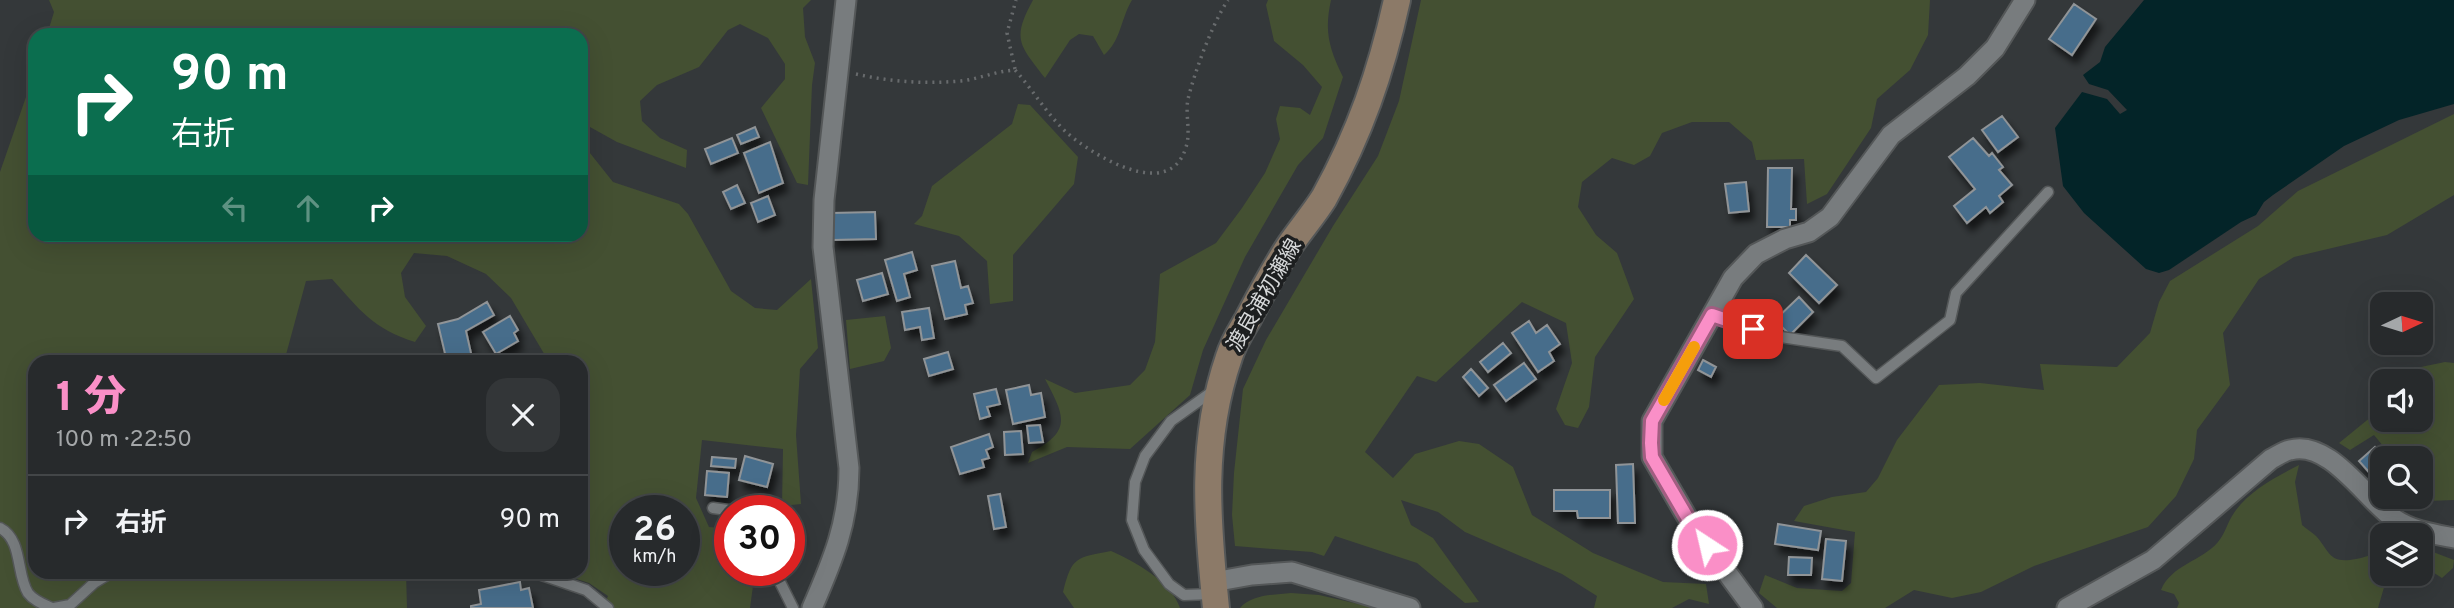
<!DOCTYPE html>
<html lang="ja">
<head>
<meta charset="utf-8">
<style>
	:root { --surface:#272a2c; --page:#333638; --text:#f1f3f6; --muted:#a4a7a9; --line:#434648; --accent:#fa8fc7 }
	body { margin:0; font-family:Overpass,"Noto Sans JP",sans-serif; background:var(--page); color:var(--text); height:100vh; display:flex; flex-direction:column; font-size:26px; white-space:nowrap }
	* { box-sizing:border-box; margin:0 }
	p { font-size:23px; color:var(--muted) }
	.icon { flex:none; width:38px; height:38px; fill:none; stroke:currentColor; stroke-width:2; stroke-linecap:round; stroke-linejoin:round }
	.map { position:relative; flex:1; overflow:hidden }
	.details { position:absolute; left:28px; top:355px; width:560px; height:224px; display:flex; flex-direction:column; background:var(--surface); border-radius:21px; box-shadow:0 7px 28px #0002,0 0 0 2px var(--line) }
	.details>* { flex:none }
	.hud { position:absolute; left:28px; top:28px; width:560px; height:214px; border-radius:21px; box-shadow:0 7px 28px #0002,0 0 0 2px var(--line); background:#0b6e4f; color:#fff; overflow:hidden }
	.needle { width:46px; rotate:86deg }
	.buttons { position:absolute; left:2370px; top:292px; display:grid; gap:14px }
	.buttons a { display:grid; place-items:center; width:63px; height:63px; border-radius:14px; background:var(--surface); box-shadow:0 7px 28px #0002,0 0 0 2px var(--line); font-size:35px }
	.speed { position:absolute; left:609px; top:495px; display:flex; gap:14px; font-size:35px; font-weight:700; text-align:center }
	.speed>* { display:grid; place-content:center; width:91px; height:91px; border-radius:50%; background:var(--surface); box-shadow:0 7px 28px #0002,0 0 0 2px var(--line); line-height:1 }
	.speed small { font-size:18px; font-weight:400 }
	.speed .limit { border:10px solid #d22; background:#fff; color:#111 }
	.pin { position:absolute; display:grid; place-items:center; width:60px; height:60px; color:#fff; margin:-30px; border-radius:14px; box-shadow:0 4px 10px #0006 }
	.me { position:absolute; width:77px; margin:-38px; rotate:325deg; stroke-linejoin:round; filter:drop-shadow(0 0 5px #0008) }
	.turn { display:flex; align-items:center; gap:24px; height:147px; padding:0 28px; font-size:32px }
	.turn .icon { width:91px; height:91px; stroke-width:2.5 }
	.turn b { display:block; font-size:49px; line-height:60px }
	.lanes { display:flex; align-items:center; height:66px; padding:0 28px; background:#0003; justify-content:center; gap:35px; direction:ltr }
	.lanes .off { opacity:.35 }
	.round { display:grid; place-items:center; flex:none; width:74px; height:74px; border-radius:21px; background:var(--page) }
	.overview { display:flex; align-items:center; justify-content:space-between; height:119px; padding:0 28px }
	h1 { font-size:42px; font-weight:800; line-height:52px; color:var(--accent) }
	ul { padding:0; list-style:none }
	li { display:flex; align-items:center; gap:21px; height:91px; padding:0 28px; border-top:2px solid var(--line) }
	li div { flex:1 }
	li b { display:block; font-size:26px }
	li em { font-style:normal }
	.map>svg:first-child { display:block }
</style>
</head>
<body>
<div class="map">
<svg width="2454" height="608" viewBox="0 0 2454 608">
	<defs>
		<filter id="shadow"><feDropShadow dx="4.5" dy="8" stdDeviation="3.5" flood-color="#0009"/></filter>
	</defs>
	<rect width="100%" height="100%" fill="#34383a"/>
	<path fill="#445032" fill-rule="evenodd" d="M49 0H811L803 8 805 37 815 63 812 85 808 185 797 183 761 108 785 79V64L768 38 740 24 728 30 699 67 657 85 640 101 642 121 660 138 687 150 686 168 617 142 590 127 582 143 613 182 679 204 688 214 731 291 755 308 777 310 811 279 818 348 800 369 796 435 801 504 782 506 783 449 702 440 696 498 709 527 730 529V570L755 571 750 608H603L608 596 589 583 555 572H581V362H549L511 298 486 274 447 256 414 253 401 273 405 297 426 326 415 342C373 329 360 310 332 279L306 281 284 362H35V572H406L407 608H0V172L35 71V234H581V35H47L54 12ZM625 511H684V570H625Z
		M1033 0H1132C1121 18 1121 41 1104 55L1093 36 1079 34 1070 40 1045 78C1020 45 1011 40 1033 0Z
		M1268 0H1331C1324 32 1329 48 1343 77L1323 138 1298 165 1245 257 1203 350 1190 395 1130 449 1067 447 1028 463 1032 452C1074 430 1063 414 1045 379L1075 393 1130 385 1145 370 1155 342 1160 274 1216 243 1242 208 1265 173 1280 139 1276 119 1280 106 1300 108 1310 115 1322 87 1303 65 1274 41 1266 5Z
		M1421 0H1930L1928 35 1910 70 1877 99 1871 128 1827 194 1807 204 1804 159 1756 160 1752 142 1729 122H1692L1662 133 1650 156 1634 165 1612 158 1582 182 1578 207 1596 235 1617 253 1634 299 1595 357 1589 407 1578 428 1565 425 1556 409 1572 363 1566 323 1522 302 1436 382 1417 376 1365 452 1393 478 1415 454 1459 441 1479 444 1513 467 1532 515 1593 553 1663 582 1706 584 1709 604 1689 599 1672 608H1594L1597 596 1562 574 1465 532 1438 512 1401 500 1411 525 1433 538 1479 602 1465 603 1417 563 1335 536 1324 556 1312 552 1235 546 1232 515 1234 473 1243 389 1266 340 1333 226 1378 156 1399 101Z
		M1018 104 1030 105 1078 157 1074 184 1013 255V301L990 304 987 261 959 236 914 224 922 216 932 186 1012 124Z
		M2454 114V195L2387 235 2294 257 2259 279 2223 333 2230 385 2197 430 2194 459 2176 496 2148 527 2034 566 1981 592 1952 598 1914 590 1885 608H1777L1759 593 1765 575 1797 588 1842 591 1851 583 1855 532 1794 521 1804 506 1832 497 1866 492 1878 478 1897 440 1939 385 1980 383 2044 390 2040 364 2117 367 2150 333 2159 302 2170 281 2258 226 2298 191Z
		M885 316 891 348 884 361 850 369 846 320Z
		M2445 362 2454 363V500L2427 501 2420 493V458H2393L2374 435 2350 450 2339 443 2382 408V420H2420V382L2403 381 2416 368Z
		M2299 465 2295 482 2302 525C2306 529 2312 532 2316 536 2331 553 2329 564 2356 559 2367 557 2374 554 2382 547V574H2393L2385 584 2378 608H2177L2179 603 2174 594 2161 590C2171 565 2202 561 2218 542 2225 534 2228 521 2234 513 2247 492 2277 476 2299 465Z
		M2420 547 2454 560 2453 568 2442 578 2428 569 2420 568Z
		M1111 551C1134 561 1172 582 1180 608H1074L1063 592C1072 556 1076 558 1111 551Z
		M1291 593 1319 595 1376 608H1240C1252 594 1274 595 1291 593Z"/>
	<path fill="#032428" d="M2144 0H2454V104L2399 120 2344 146 2273 195 2264 202 2256 215 2241 222 2169 270 2159 273 2146 269 2084 213 2063 186 2055 128 2082 92 2107 99 2120 114 2127 110 2108 90 2089 84 2083 75 2100 62 2105 47Z"/>
	<path fill="#476d8b" stroke="#909497" stroke-width="2" filter="url(#shadow)" d="M2074 4 2096 19 2072 55 2049 39Z
		M2002 116 2018 137 1998 152 1982 130Z
		M755 127 759 137 741 144 737 135Z
		M732 138 738 153 711 164 705 149Z
		M1973 138 1989 156 1992 153 2003 167 1999 170 2012 185 1999 196 2003 202 1990 213 1986 207 1967 223 1954 206 1975 189 1949 157Z
		M770 142 783 183 759 193 744 153Z
		M1768 168H1792L1791 209H1796V220H1790V227H1767Z
		M1746 182 1749 211 1729 213 1725 184Z
		M737 185 745 203 731 209 723 192Z
		M768 196 775 215 758 222 751 203Z
		M875 212 876 239 832 240 831 213Z
		M912 252 917 270 904 274 910 297 897 301 885 260Z
		M1806 255 1837 285 1819 303 1789 273Z
		M955 261 961 288 968 286 973 303 965 305 967 314 945 319 932 266Z
		M882 273 888 294 863 301 857 280Z
		M1799 297 1813 312 1790 335 1775 320Z
		M487 302 494 315 466 331 473 362H447L438 324 458 319Z
		M929 308 934 338 922 340 920 327 905 330 902 312Z
		M510 316 518 330 514 333 518 341 496 354 483 332Z
		M1529 321 1536 333 1547 325 1560 344 1549 352 1554 361 1538 372 1512 333Z
		M1503 343 1511 353 1488 372 1480 362Z
		M948 352 953 369 929 376 924 359Z
		M1703 360 1716 367 1711 377 1698 370Z
		M1524 363 1536 379 1506 401 1494 385Z
		M1471 369 1488 388 1479 396 1463 377Z
		M1029 385 1031 395 1041 393 1045 417 1013 424 1006 390Z
		M996 389 1000 404 987 407 990 416 980 419 974 394Z
		M1040 425 1043 442 1029 443 1027 426Z
		M1021 431 1023 454 1005 455 1004 432Z
		M989 434 993 447 986 450 989 458 982 460 984 467 960 474 951 447Z
		M2375 447 2385 458H2382V475L2376 480 2359 461Z
		M745 456 773 464 767 487 739 480Z
		M712 457 736 459 735 468 711 466Z
		M1633 464 1635 523H1618L1616 465Z
		M707 471 729 473 727 497 705 495Z
		M1554 490H1610V518H1578L1577 511H1554Z
		M1000 494 1006 527 994 529 988 496Z
		M750 499 768 501 767 510 749 508Z
		M791 516 799 535 789 540V517Z
		M1778 524 1821 531 1818 550 1775 544Z
		M1826 539 1846 541 1842 581 1822 579Z
		M1789 557 1812 558 1811 575H1788Z
		M520 582 521 590 529 588 533 608H471V606L481 604 479 590Z"/>
	<g fill="none" stroke-linecap="round" stroke-linejoin="round">
		<defs>
			<path id="lane" d="M1712 315 1774 336 1842 346 1876 378 1950 320 1956 293 2048 192
				M713 508 735 511
				M0 528C23 540 16 574 28 593 34 601 43 604 52 608
				M774 570 793 608
				M533 572 586 590 608 608
				M1212 594 1184 595 1169 584 1144 550 1132 520 1135 482 1145 456 1171 421 1213 391
				M54 608 70 605 94 583 112 572"/>
			<path id="street" d="M1213 582 1252 575 1292 572 1410 608
				M812 608C833 560 849 522 849 468L823 247 824 200 846 0
				M1753 608 1691 524 1652 457V421L1733 278 1756 254 1785 239 1809 232 1830 217 1891 135 1967 76 1995 48 2025 0
				M2067 608 2153 560 2271 459C2277 456 2284 451 2290 450 2329 439 2365 498 2393 518 2412 531 2433 534 2454 538"/>
			<path id="secondary" d="M1216 608C1207 521 1200 441 1229 357 1233 343 1241 331 1248 319 1261 294 1275 268 1290 245 1301 229 1314 214 1324 198 1360 133 1381 72 1397 0"/>
		</defs>
		<use href="#lane" stroke="#545758" stroke-width="13"/>
		<use href="#street" stroke="#545758" stroke-width="23"/>
		<use href="#secondary" stroke="#545758" stroke-width="30"/>
		<path stroke="#686b6d" stroke-width="3.5" stroke-dasharray="2 5" stroke-linecap="butt" d="M1015 69 1007 33 1016 0
			M856 74C891 82 925 84 961 81 979 79 996 71 1015 70 1033 90 1046 113 1066 132 1092 155 1170 203 1186 147 1191 132 1185 114 1188 99 1195 71 1212 24 1228 0"/>
		<use href="#lane" stroke="#787c7e" stroke-width="10"/>
		<use href="#street" stroke="#787c7e" stroke-width="19"/>
		<use href="#secondary" stroke="#8c7a68" stroke-width="26"/>
	</g>
	<g fill="none" stroke-linecap="round" stroke-linejoin="round">
		<defs>
			<path id="route" d="M1707 545 1691 524 1652 457 1651 443 1652 421 1712 315 1753 329"/>
		</defs>
		<use href="#route" stroke="#a25d81" stroke-width="18"/>
		<use href="#route" stroke="#fa8fc7" stroke-width="12"/>
		<path stroke="#f59e0b" stroke-width="12" d="M1664 400 1694 347"/>
	</g>
	<g text-anchor="middle" stroke-width="7" stroke-linejoin="round" paint-order="stroke">
		<g font-size="21" fill="#d7d9da" stroke="#1d1f20">
			<text transform="translate(1264 295) rotate(-60)" y="7">渡良浦初瀬線</text>
		</g>
	</g>
</svg>
<div class="buttons">
<a><svg class="needle" viewBox="-14 -14 28 28"><path d="M0-13l5 13h-10z" fill="#e53935"/><path d="M0 13l5-13h-10z" fill="#a4a7a9"/></svg></a>
<a><svg class="icon" aria-label="sound" viewBox="0 0 24 24"><path d="M4 9h4l5-4v14l-5-4H4zM17 9q2 3 0 6"/></svg></a>
<a><svg class="icon" aria-label="search" viewBox="0 0 24 24"><circle cx="10" cy="10" r="6"/><path d="M15 15l6 6"/></svg></a>
<a><svg class="icon" aria-label="layers" viewBox="0 0 24 24"><path d="M12 4l9 5-9 5-9-5zM3 14l9 5 9-5"/></svg></a>
</div>
<div class="speed"><div>26<small>km/h</small></div><div class="limit">30</div></div>
<div class="pin" style="left:1753px;top:329px;background:#d93025"><svg class="icon" aria-label="arrive" viewBox="0 0 24 24"><path d="M6 21V4h12l-3 4 3 4H6"/></svg></div>
<svg class="me" style="left:1707px;top:545px" viewBox="-20 -20 40 40"><circle r="17" fill="#fa8fc7" stroke="#fff" stroke-width="3"/><path d="M0-11L8 9 0 5-8 9z" fill="#fff"/></svg>
<div class="hud">
<div class="turn"><svg class="icon" aria-label="right" viewBox="0 0 24 24"><path d="M7 20v-9h11M14 6l5 5-5 5"/></svg><div><b>90 m</b>右折</div></div>
<div class="lanes"><svg class="icon off" aria-label="left" viewBox="0 0 24 24"><path d="M17 20v-9H6M10 6l-5 5 5 5"/></svg><svg class="icon off" aria-label="ahead" viewBox="0 0 24 24"><path d="M12 20V5M6 11l6-6 6 6"/></svg><svg class="icon" aria-label="right" viewBox="0 0 24 24"><path d="M7 20v-9h11M14 6l5 5-5 5"/></svg></div>
</div>
<section class="details">
<div class="overview"><div><h1>1 分</h1><p>100 m · 22:50</p></div><a class="round"><svg class="icon" aria-label="close" viewBox="0 0 24 24"><path d="M6 6l12 12M18 6L6 18"/></svg></a></div>
<ul>
<li><svg class="icon" aria-label="right" viewBox="0 0 24 24"><path d="M7 20v-9h11M14 6l5 5-5 5"/></svg><div><b>右折</b></div><em>90 m</em></li>
</ul>
</section>
</div>
</body>
</html>
